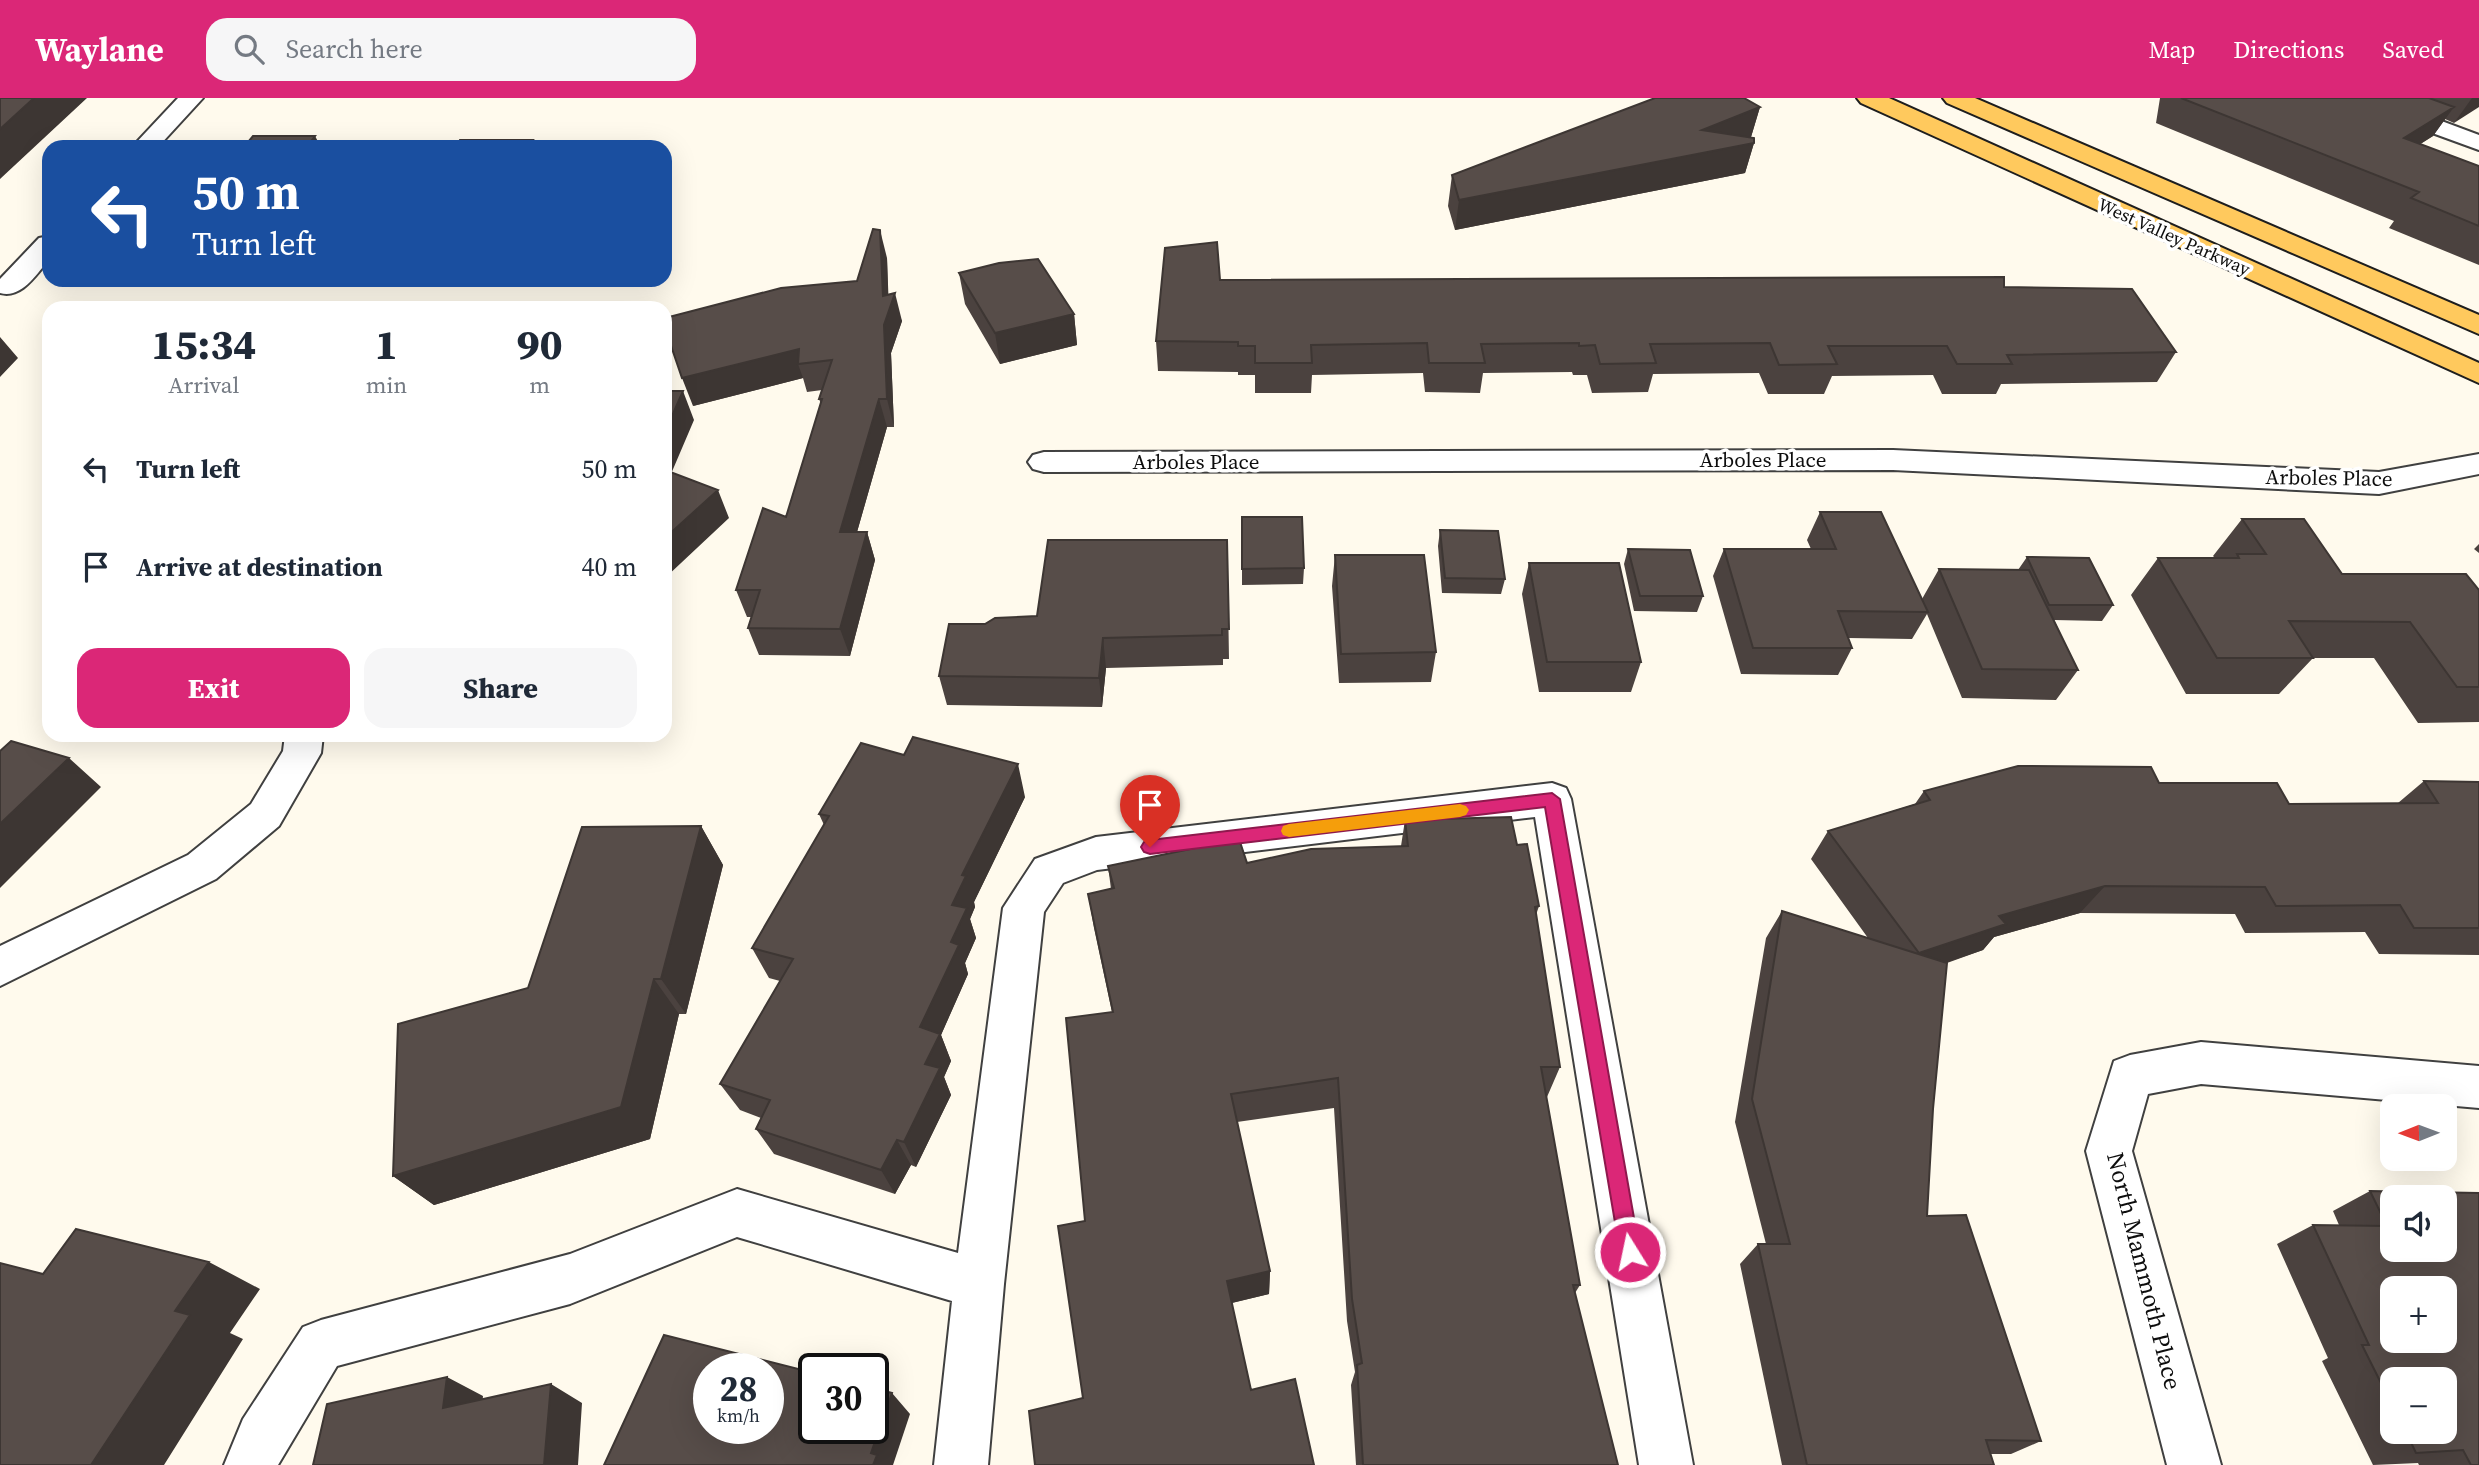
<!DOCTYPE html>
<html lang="en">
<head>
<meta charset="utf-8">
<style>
	:root { --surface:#fff; --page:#f6f6f7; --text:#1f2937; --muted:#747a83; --accent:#db2777 }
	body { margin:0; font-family:"Source Serif 4",serif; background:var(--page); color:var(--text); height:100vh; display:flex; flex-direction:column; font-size:26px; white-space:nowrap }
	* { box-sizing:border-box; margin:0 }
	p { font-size:23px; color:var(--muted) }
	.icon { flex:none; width:38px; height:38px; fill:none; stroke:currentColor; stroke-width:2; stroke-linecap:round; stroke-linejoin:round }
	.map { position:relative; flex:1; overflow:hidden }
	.details { position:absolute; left:42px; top:203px; width:630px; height:441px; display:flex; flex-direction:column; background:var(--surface); border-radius:21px; box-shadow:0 7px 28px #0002 }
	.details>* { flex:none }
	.hud { position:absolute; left:42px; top:42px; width:630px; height:147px; border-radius:21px; box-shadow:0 7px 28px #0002; background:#1a4fa0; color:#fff; overflow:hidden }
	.needle { width:46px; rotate:269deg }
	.controls { position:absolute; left:2380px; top:996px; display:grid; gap:14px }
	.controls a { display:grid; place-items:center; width:77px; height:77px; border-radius:14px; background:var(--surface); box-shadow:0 7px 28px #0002; font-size:35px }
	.speed { position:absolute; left:693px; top:1255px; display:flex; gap:14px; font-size:35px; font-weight:700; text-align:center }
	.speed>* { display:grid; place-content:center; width:91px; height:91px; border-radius:50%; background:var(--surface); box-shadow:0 7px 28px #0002; line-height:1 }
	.speed small { font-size:18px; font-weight:400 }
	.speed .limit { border:4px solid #111; border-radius:10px; background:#fff; color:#111 }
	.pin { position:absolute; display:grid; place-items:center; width:60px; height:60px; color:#fff; margin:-72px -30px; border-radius:50% 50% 50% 0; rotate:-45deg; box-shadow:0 0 7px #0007 }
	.pin .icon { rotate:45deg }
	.me { position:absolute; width:77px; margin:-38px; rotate:350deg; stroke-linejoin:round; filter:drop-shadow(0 0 5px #0008) }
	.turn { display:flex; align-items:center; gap:24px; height:147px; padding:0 35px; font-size:32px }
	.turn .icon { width:91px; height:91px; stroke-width:2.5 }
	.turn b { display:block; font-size:49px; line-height:60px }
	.eta { display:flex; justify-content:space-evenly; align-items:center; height:119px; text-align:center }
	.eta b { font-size:42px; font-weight:800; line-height:49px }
	.primary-button { display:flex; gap:14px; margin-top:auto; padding:14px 35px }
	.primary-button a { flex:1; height:80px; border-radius:21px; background:var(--accent); color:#fff; font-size:28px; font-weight:800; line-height:80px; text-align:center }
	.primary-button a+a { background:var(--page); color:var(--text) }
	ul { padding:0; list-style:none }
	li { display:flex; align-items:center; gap:21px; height:98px; padding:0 35px }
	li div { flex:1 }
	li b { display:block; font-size:26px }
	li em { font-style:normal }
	header { display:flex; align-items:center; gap:42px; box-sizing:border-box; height:98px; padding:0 35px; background:var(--accent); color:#fff }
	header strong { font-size:33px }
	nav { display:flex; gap:38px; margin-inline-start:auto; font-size:24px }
	.search { width:490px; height:63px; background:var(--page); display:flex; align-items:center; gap:18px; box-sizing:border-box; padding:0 24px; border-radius:21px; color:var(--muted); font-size:26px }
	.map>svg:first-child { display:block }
</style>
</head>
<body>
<header>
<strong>Waylane</strong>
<div class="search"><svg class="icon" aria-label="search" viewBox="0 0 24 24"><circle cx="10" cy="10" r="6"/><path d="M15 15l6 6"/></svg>Search here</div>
<nav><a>Map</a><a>Directions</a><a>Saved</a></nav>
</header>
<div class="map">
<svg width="2479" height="1367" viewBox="0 0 2479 1367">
	<rect width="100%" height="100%" fill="#fffaed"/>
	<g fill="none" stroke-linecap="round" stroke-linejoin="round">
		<defs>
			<path id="minor" d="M178 0H203L158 49H132Z
				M2346 0H2380L2479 37V52L2350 5Z
				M49 138V162C36 176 22 201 0 195V181L39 140Z
				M1893 352 2379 374 2479 356V376L2379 396 1893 372 1044 374 1033 371 1028 364 1033 357 1044 354Z
				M285 637H323L321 655 279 728 216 781 0 888V848L188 757 251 706 283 653Z
				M1552 685 1566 690 1571 701 1693 1367H1639L1535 719 1097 772 1063 785 1044 814 1004 1186 988 1367H934L952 1203 737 1139 570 1206 337 1268 278 1367H224L243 1321 303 1229 321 1222 570 1156 737 1091 958 1155 1003 810 1035 761 1096 739Z
				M2201 944 2479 968V1010L2201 986 2148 996 2132 1053 2221 1367H2167L2086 1053 2114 963 2130 957Z"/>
			<path id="major" d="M1857 0H1889L2479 265V285L1861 5Z
				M1943 0H1975L2479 217V236L1947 5Z"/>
		</defs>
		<use href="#minor" stroke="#404040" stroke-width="4"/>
		<use href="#major" stroke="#1e1e1e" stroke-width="4"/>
		<use href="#minor" fill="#fff" fill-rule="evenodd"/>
		<use href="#major" fill="#ffc95d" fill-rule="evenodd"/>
	</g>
	<path fill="#4b423f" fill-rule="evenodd" d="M2160 0H2479L2454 25 2445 21 2433 38 2420 46 2479 68V167L2389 130 2394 123 2156 25Z
		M1760 9 1751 39H1749L1754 45 1745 75 1455 132 1448 108 1452 77Z
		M887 160 888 197 902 223 891 255 894 329H887L857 434H867L875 462 850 558 759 557 748 530 751 519H747L736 492 786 419 821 306 819 301 822 292 807 294 803 280 693 308Z
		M959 175 1074 216 1077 247 1000 266 965 206Z
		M1220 182 2004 189 2176 254 2157 284 2001 286 1996 296H1942L1933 277 1832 278 1824 296H1768L1759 275 1653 276 1648 294 1592 295 1587 277H1573L1572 274 1483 275 1480 295 1425 294 1423 275 1312 277 1311 295H1255V277H1238V274L1158 273 1156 243Z
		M1820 414 1922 501 1939 471 2018 472 2027 459 2113 507 2102 523 2054 522 2078 572 2056 602 1962 600 1927 516 1912 541 1848 540 1852 550 1838 577 1741 576 1713 478 1724 451H1811L1807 442Z
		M1242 419 1304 470 1303 486 1242 487Z
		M2242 421 2342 476 2479 492V624L2418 625 2374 560H2313L2279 596H2186L2131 497 2158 460H2215L2213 458Z
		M1440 432 1505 481 1501 496 1442 495 1438 448Z
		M1227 442 1229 561H1223V567L1106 570 1102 609 947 607 939 578 985 526 1037 518Z
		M2479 446V455L2474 451Z
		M1628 451 1703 498 1697 514 1634 513 1624 466Z
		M1335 457 1436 554 1431 584 1339 585 1332 488Z
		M1529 465 1641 564 1631 594H1539L1522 496Z
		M2424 683 2479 684V857L2379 856 2365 834 2245 835 2235 816 2080 815 1994 839 1983 852 1947 865 1933 1011 1927 1118 2041 1343 2011 1356H1990L1994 1367H1782L1740 1166 1758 1146H1766L1735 1024 1766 840 1782 813 1868 840 1811 761 1828 733 1915 706 1924 693 2159 685 2289 706 2398 705Z
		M1025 699 974 804 975 809 970 821 976 840 965 865 968 876 941 937 951 963 944 979 951 997 916 1069 911 1067 895 1096 774 1056 756 1031 761 1020 740 1012 720 986 780 883 769 880 752 850 824 727 819 716Z
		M1405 722 1517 747 1539 808 1536 817 1560 969 1547 999H1546L1580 1187 1575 1195 1618 1367H1356L1351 1287 1355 1274 1347 1223 1334 1010 1237 1024 1270 1173 1269 1196 1232 1205 1251 1292 1314 1367 1083 1300 1085 1123 1112 914 1094 830 1088 796 1111 791 1108 768 1247 765 1401 748Z
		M701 728 723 767 686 916H679L650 1041 434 1107 393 1078 528 890Z
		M2370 1093 2479 1095V1367H2419L2418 1365 2373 1367 2322 1263 2328 1260 2277 1146 2313 1127H2339L2333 1113ZM2392 1281 2445 1334H2392Z"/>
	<path fill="#3d3633" d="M34 0H87L0 81V31Z
		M2472 0H2479V9L2454 25Z
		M1760 9 1751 39 1717 52 1754 45 1745 75 1455 132 1459 102 1702 32Z
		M2454 9 2433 38 2383 70 2404 40Z
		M315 38 321 49H307Z
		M533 42 536 49H529Z
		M880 132 887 160 889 213 895 195 902 223 891 255 894 329 887 301Z
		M1074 216 1077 247 1000 266 995 235Z
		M0 239 18 260 0 279Z
		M799 251 798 266 803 280 693 308 682 280Z
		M683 293 694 322 665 390V334Z
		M879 301 887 329 849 462 840 434Z
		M718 392 729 420 665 480V440Z
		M867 434 875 462 850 558 840 531Z
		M1103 540 1106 570 1102 609 1099 580Z
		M69 660 101 689 0 790V726Z
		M1018 666 1025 699 974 804 975 809 970 821 976 840 965 865 968 876 941 937 951 963 944 979 951 997 916 1069 904 1044 925 966 920 929 951 844 952 807 962 777Z
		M701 728 723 767 686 916 661 881Z
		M2105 788 2080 815 1994 839 1983 852 1898 881 1919 855 1999 818Z
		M654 881 679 916 650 1041 434 1107 393 1078Z
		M897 1042 911 1067 895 1096 881 1072Z
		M209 1164 260 1191 230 1235 243 1241 164 1367H91L175 1213Z
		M1270 1173 1269 1196 1227 1206V1183Z
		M447 1279 483 1298 480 1328 443 1310Z
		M551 1286 582 1305 578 1367H544Z
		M892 1295 910 1316 893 1367H873L871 1355Z"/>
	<path fill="#574d49" stroke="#3d3633" stroke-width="2" fill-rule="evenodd" d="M0 0H34L0 31Z
		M1655 0H1744L1760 9 1702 32 1754 40V45L1459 102 1452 77Z
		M2181 0H2429L2454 9 2404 40 2479 68V128L2411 100 2419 94Z
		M253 38H315L307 49H244Z
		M460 42H533L529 49H456Z
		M873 131 880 132 883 198 895 195 884 227 887 301H879L840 434H867L840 531 748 530 760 492H736L763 410 786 419 822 301H819L832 262 798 266 799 251 682 280 665 230V220L781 190 857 183Z
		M1217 144 1220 182 2004 179V189L2132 191 2176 254 2007 257 2012 266H1957L1947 248H1828L1837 266 1779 267 1770 245 1650 246 1656 265 1600 266 1595 247 1579 248V245L1481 246 1485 265H1429L1427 245 1311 247 1312 265H1255V248H1238V244L1156 243 1165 150Z
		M1038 161 1074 216 995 235 959 175 999 165Z
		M665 293H683L665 334Z
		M665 372 718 392 665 440Z
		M1820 414H1881L1928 514 1838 513 1852 550H1753L1724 451H1836Z
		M1242 419H1302L1304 470 1242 471Z
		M2242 421H2304L2342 476H2466L2479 492V589H2457L2410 524 2289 523 2313 560H2217L2158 460H2239L2237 456H2266Z
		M1440 432 1498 433 1505 481 1445 480Z
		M1048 442H1227L1229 531H1222V537L1103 540 1099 580 939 578 949 526H985L995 520 1037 518Z
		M1628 451 1690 452 1703 498H1640Z
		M1335 457H1424L1436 554 1341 556Z
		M2027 459 2089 460 2113 507H2049Z
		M1529 465H1619L1641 564H1547Z
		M1939 471 2029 472 2078 572 1982 571Z
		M913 639 1018 666 962 777 966 778 952 807 967 810 951 844 959 847 920 929 940 936 925 966 940 970 904 1044 897 1042 881 1072 756 1031 770 1002 720 986 793 861 752 850 829 718 819 716 861 645 904 657Z
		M11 643 69 660 0 726V653Z
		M2018 668 2151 669 2159 685H2277L2289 706 2438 705 2424 683 2479 684V830H2414L2400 807 2276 808 2265 789 2105 788 1999 818 2006 826 1919 855 1828 733 1930 702 1924 693Z
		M1511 719 1517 747 1527 746 1539 808 1535 809 1560 969H1541L1580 1187H1573L1618 1367H1363L1357 1267 1362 1265 1352 1201 1338 980 1231 996 1270 1173 1227 1183 1251 1292 1295 1281 1314 1367H1035L1029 1313 1083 1300 1058 1128 1085 1123 1066 920 1113 914 1088 796 1114 790 1108 768 1239 741 1247 765 1311 751 1408 748 1405 722Z
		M701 728 661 881H654L621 1009 393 1078 398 926 528 890 582 729Z
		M1782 813 1947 865 1933 1011 1927 1118 1966 1117 2041 1343 1986 1342 1994 1367H1807L1758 1146H1790L1752 1001Z
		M2370 1093 2479 1095V1367H2471L2463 1352 2416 1355 2406 1334H2445V1281H2392V1307L2362 1247H2369L2313 1127 2387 1128ZM2392 1099H2445V1152H2392ZM2392 1190H2445V1242H2392Z
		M76 1131 209 1164 175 1213 190 1217 91 1367H0V1165L43 1176Z
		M664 1237 814 1275V1330H873V1290L892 1295 871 1355 877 1357 873 1367H604ZM709 1270H768V1330H709Z
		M447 1279 443 1310 551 1286 544 1367H313L327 1306Z"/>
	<path fill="#db2777" stroke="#8e194d" stroke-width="2" d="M1552 695 1560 701 1640 1154 1637 1161 1630 1164 1622 1161 1620 1154 1545 709 1150 756 1144 754 1141 749 1144 744 1150 742Z"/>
	<path fill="#f59e0b" d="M1460 706 1466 708 1469 712 1466 717 1460 719 1289 739 1283 737 1281 733 1283 728 1289 726Z"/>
	<g text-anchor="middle" stroke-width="7" stroke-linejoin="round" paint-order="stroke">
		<g font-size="18" fill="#0d0d0d" stroke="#fff">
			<text transform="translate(2174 139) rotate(24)" y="6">West Valley Parkway</text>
		</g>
		<g font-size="21" fill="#0d0d0d" stroke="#fff">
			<text x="1763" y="369">Arboles Place</text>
			<text x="1196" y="371">Arboles Place</text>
			<text transform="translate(2329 380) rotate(1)" y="7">Arboles Place</text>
		</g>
		<g font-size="24" fill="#0d0d0d" stroke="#fff">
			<text transform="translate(2144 1173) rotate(76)" y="8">North Mammoth Place</text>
		</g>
	</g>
</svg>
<div class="controls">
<a><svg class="needle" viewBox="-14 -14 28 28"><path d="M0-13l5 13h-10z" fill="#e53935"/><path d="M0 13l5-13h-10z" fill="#747a83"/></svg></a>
<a><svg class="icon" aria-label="sound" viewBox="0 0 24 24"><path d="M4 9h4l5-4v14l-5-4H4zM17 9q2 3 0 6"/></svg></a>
<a>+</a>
<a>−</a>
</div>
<div class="speed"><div>28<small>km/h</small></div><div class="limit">30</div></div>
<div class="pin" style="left:1150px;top:749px;background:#d93025"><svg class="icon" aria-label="arrive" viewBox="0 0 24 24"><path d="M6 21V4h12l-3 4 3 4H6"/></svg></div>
<svg class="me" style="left:1630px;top:1154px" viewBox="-20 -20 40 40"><circle r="17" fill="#db2777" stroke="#fff" stroke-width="3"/><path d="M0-11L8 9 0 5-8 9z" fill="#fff"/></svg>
<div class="hud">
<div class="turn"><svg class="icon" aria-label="left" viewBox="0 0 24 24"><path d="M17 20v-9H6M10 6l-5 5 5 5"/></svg><div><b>50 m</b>Turn left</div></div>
</div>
<section class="details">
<div class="eta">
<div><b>15:34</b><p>Arrival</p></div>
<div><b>1</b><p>min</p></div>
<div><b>90</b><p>m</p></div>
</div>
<ul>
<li><svg class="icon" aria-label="left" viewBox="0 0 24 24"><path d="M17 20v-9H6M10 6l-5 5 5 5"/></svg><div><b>Turn left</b></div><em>50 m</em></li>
<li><svg class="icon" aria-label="arrive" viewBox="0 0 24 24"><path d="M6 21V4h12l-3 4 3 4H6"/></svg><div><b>Arrive at destination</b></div><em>40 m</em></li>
</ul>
<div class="primary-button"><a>Exit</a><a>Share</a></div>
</section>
</div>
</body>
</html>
